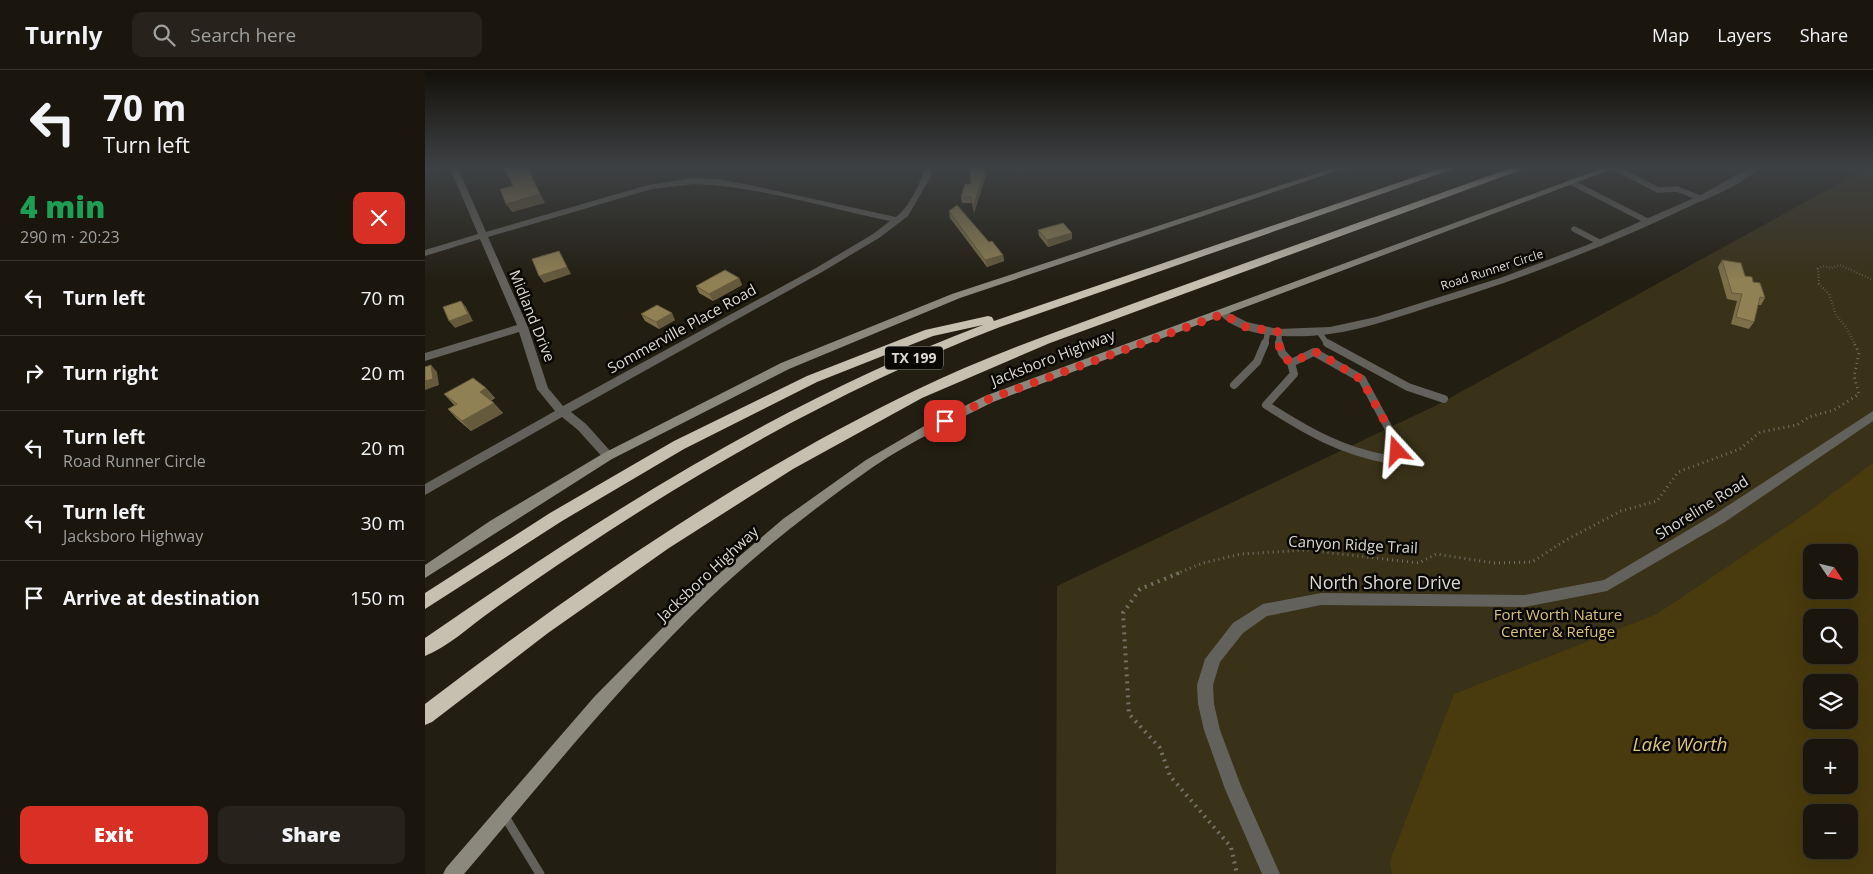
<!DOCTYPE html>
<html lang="en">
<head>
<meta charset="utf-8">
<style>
	:root { --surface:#1a160e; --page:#27231c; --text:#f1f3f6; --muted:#9f9f9e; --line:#38352e; --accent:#d93025 }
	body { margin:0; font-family:"Open Sans",sans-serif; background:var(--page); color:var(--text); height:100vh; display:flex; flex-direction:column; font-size:19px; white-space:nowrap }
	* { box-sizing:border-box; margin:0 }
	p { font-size:16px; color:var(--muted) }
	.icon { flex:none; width:28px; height:28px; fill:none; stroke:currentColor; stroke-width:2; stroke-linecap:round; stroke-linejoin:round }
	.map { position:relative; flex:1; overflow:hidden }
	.details { display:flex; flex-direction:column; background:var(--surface); width:425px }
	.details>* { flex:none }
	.guide { background:#1a160e; color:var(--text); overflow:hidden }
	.needle { width:32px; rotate:125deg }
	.controls { position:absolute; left:1378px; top:474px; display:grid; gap:10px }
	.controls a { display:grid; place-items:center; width:55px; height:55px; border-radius:10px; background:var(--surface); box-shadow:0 5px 20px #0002,0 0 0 1px var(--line); font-size:25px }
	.pin { position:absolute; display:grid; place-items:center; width:42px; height:42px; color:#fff; margin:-21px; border-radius:10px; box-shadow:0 2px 8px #0006 }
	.me { position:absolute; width:55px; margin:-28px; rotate:341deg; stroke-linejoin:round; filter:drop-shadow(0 0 4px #0008) }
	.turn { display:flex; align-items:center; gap:18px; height:105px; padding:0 20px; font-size:22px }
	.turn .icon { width:65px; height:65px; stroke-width:2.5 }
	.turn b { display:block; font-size:35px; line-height:42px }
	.round { display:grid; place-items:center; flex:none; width:52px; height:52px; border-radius:10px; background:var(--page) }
	.head { display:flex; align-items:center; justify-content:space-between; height:85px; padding:0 20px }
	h1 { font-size:30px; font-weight:800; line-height:38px; color:#1e9e55 }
	.button { display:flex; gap:10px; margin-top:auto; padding:10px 20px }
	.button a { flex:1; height:58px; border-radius:10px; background:var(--accent); color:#fff; font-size:20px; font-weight:800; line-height:58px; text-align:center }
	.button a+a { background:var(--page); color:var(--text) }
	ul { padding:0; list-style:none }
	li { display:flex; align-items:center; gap:15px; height:75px; padding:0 20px; border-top:1px solid var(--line) }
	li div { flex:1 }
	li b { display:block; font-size:19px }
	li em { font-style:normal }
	header { display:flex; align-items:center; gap:30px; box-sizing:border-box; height:70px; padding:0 25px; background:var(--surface); border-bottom:1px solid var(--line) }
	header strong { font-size:24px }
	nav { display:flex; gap:28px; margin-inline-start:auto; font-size:18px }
	.search { width:350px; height:45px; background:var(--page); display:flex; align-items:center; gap:12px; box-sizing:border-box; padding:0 18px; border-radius:10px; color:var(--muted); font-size:19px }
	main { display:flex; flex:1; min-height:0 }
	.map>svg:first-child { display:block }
</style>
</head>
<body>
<header>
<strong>Turnly</strong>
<div class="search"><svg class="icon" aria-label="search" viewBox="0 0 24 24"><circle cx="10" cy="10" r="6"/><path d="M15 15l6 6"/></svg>Search here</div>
<nav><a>Map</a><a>Layers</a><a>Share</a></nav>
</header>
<main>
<section class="details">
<div class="guide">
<div class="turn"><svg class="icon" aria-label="left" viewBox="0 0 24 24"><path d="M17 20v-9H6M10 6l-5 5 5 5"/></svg><div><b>70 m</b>Turn left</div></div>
</div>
<div class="head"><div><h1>4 min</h1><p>290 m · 20:23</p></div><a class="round" style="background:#d93025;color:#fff"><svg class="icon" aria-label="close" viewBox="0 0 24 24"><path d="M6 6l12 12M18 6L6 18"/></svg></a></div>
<ul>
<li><svg class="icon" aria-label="left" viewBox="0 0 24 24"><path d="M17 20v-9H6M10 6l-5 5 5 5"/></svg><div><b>Turn left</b></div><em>70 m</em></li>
<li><svg class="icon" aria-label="right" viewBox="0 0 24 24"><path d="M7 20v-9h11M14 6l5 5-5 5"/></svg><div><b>Turn right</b></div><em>20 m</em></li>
<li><svg class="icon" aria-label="left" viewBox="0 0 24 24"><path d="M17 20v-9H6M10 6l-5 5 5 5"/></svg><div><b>Turn left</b><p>Road Runner Circle</p></div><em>20 m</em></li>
<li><svg class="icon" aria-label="left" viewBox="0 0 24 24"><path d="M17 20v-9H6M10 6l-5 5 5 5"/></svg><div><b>Turn left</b><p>Jacksboro Highway</p></div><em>30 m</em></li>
<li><svg class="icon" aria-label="arrive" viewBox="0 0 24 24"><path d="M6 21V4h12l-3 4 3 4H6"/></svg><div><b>Arrive at destination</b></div><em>150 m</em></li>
</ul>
<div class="button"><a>Exit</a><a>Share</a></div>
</section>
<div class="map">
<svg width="1448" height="804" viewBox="0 0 1448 804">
	<rect width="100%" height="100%" fill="#221e12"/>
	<path fill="#393118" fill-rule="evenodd" d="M1442 98H1448V804H631L632 516 1014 334ZM1386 482H1424V520H1386ZM1386 548H1424V585H1386ZM1386 612H1424V650H1386ZM1386 678H1424V715H1386ZM1386 742H1424V780H1386Z"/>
	<path fill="#493b0d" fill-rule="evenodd" d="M1448 393V804H967L965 791 1029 624 1232 544 1379 445ZM1386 482H1424V520H1386ZM1386 548H1424V585H1386ZM1386 612H1424V650H1386ZM1386 678H1424V715H1386ZM1386 742H1424V780H1386Z"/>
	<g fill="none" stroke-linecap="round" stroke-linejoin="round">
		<path stroke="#737066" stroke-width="2.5" stroke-dasharray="0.5 2.5" stroke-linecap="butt" d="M1430 275 1421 257 1411 245 1404 224 1394 214 1393 199 1398 196 1406 198 1415 195 1448 210"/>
		<path stroke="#737066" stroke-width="3" stroke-dasharray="1 4" stroke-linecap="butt" d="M751 504 778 493 816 484 881 480 994 493 1011 484 1069 493 1107 492 1141 470 1196 441 1232 431 1253 402 1315 379 1335 362 1372 355 1384 347 1409 340 1434 324 1429 306 1434 283 1429 273"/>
		<path stroke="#737066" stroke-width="4" stroke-dasharray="2 5" stroke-linecap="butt" d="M754 503 715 519 698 543 704 644 735 678 745 706 806 777 812 804"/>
		<path stroke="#63615b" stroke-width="5.5" d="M1190 98 1233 120 1252 119 1275 128
			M1146 112 1224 152
			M1149 159 1176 173
			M854 262V275
			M894 262 903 275
			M840 275 843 261"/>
		<path stroke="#63615b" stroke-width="8" d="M854 273 857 283 866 293
			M902 273 983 317 1019 329
			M889 282 937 309 971 372 972 381 962 389C916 381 880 360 841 335L869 304 866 293Z
			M809 315 832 292 840 273"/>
		<path stroke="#63615b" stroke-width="9" d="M79 745 115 804"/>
		<path fill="#63615b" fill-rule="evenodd" d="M0 98H12L0 102Z
			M25 98H33L61 162 223 115 269 108 292 109 320 114 471 147C484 137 495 114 500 98H508L505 108 483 146 454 168 397 202 146 342 161 354 187 383 189 386 187 389H179L153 360 137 347 0 425V414L130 341 112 319 94 262 0 291V283L92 255 55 169 0 186V180L53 164ZM269 114C332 116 403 138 465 151L448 164 391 198 138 336 123 318 103 257 63 167 227 119Z
			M1324 98H1334C1316 116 1285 127 1261 138 1181 176 1099 208 1014 234 978 245 942 259 905 264 873 268 816 270 793 243L798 240 822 252 853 259 905 257 951 247 1075 208 1162 175 1278 124Z
			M1448 341V351L1300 452 1182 521 1100 537 896 535 842 546 818 563 795 592 788 615 789 634 795 660 816 716 855 804H837L800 719 779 660 773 634 772 615 780 589 808 553 838 534 896 523 1100 525 1179 510 1290 444Z"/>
		<path fill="#8b887d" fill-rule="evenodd" d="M908 98H920L535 228 364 299 187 389 0 508V495L65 451 179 383 356 293 527 224Z
			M1178 98H1190L568 332C528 352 486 371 448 397 392 436 336 480 286 527 197 612 118 711 39 804H18L21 798 170 626 276 519 358 449 441 390 501 355 560 326Z"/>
		<path fill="#c6c0b1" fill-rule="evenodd" d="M1016 98H1031L575 257C437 310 307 381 184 461 144 487 104 514 65 542 45 556 23 577 0 586V568C175 447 358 330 558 255L508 266 392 312 259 379 137 451 0 539V523L125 443 249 371 382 306 500 260 563 246 567 247 569 251Z
			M1086 98H1101L625 273 497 328 368 399 244 478 123 563 7 652 0 655V634C154 517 315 405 489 321 570 282 656 253 740 222 856 180 971 139 1086 98Z"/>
	</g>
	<path fill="#7c6f49" d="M561 106 549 143 547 133H537L536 127 546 114Z
		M524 141 564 172 578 185 579 191 562 197 525 148Z
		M613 160 647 169 623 177 614 166Z
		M1297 190 1328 212 1340 228 1336 235H1333L1329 252 1324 259 1306 254 1312 231 1302 229 1293 197Z
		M314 208 317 215 288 231 274 223 271 216Z
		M216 244 250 250 234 259 220 251Z
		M61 318 70 328 66 331 78 343 46 361 32 349 23 339 30 336 19 324Z"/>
	<path fill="#655a3c" d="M102 98H103L120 133 87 142 81 134Z
		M560 98 561 106 549 143 548 137Z
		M647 163V169L623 177 622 170Z
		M134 181 146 204 119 213 114 206Z
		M578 185 579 191 562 197 560 190Z
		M314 208 317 215 288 231 284 224Z
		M36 231 41 237 48 251 30 258 24 251Z
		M247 243 250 250 234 259 231 252Z
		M6 295 12 302 14 315 0 320V311Z
		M61 318 70 328 63 332 55 322Z
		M69 333 78 343 46 361 37 351Z"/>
	<path fill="#908155" stroke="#655a3c" d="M80 98H102L115 124 81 134 75 119 88 116Z
		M545 98H560V100L548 137 546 127H536L540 114H546Z
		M532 135 564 172 567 171 578 185 560 190 524 141Z
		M638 153 647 163 622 170 613 160Z
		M134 181 142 197 114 206 107 189Z
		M1297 190 1316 193 1320 206 1327 207 1328 212 1335 213 1340 228 1335 227 1329 252 1311 247 1317 224 1307 223Z
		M300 200 314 208 284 224 271 216Z
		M36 231 43 244 24 251 18 237Z
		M232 235 247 243 231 252 216 244Z
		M6 295 8 309 0 311V297Z
		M48 308 61 318 55 322 69 333 37 351 23 339 32 334 19 324Z"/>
	<linearGradient id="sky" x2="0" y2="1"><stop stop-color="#13100a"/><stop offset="0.46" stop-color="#3e4144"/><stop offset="1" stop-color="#3e4144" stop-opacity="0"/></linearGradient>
	<rect width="1448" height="211" fill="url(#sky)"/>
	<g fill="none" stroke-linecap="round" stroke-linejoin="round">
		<path stroke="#d93025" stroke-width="9" stroke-dasharray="0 16.2" d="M520 351 564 329 798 244 821 257 854 262C853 277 854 283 866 293L889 282 894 283 937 310 971 372 972 381"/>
	</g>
	<g text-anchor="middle" stroke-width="5" stroke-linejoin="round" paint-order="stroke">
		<g font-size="12" fill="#dbd9d1" stroke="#0a0804">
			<text transform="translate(1067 200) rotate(-18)" y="4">Road Runner Circle</text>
		</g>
		<rect fill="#0a0804" stroke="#9c9a94" stroke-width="1" x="460" y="276.5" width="58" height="23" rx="4"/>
		<g font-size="14" font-weight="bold" fill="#dbd9d1">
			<text x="489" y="293">TX 199</text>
		</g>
		<g font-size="15" fill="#dbd9d1" stroke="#0a0804">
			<text transform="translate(107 246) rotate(68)" y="5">Midland Drive</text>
			<text transform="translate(257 259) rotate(-29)" y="5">Sommerville Place Road</text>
			<text transform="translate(628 288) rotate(-21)" y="5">Jacksboro Highway</text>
			<text transform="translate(1277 438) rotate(-32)" y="5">Shoreline Road</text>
			<text transform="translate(928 475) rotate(3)" y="5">Canyon Ridge Trail</text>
			<text transform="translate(283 504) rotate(-43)" y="5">Jacksboro Highway</text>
		</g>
		<g font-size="15" fill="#d8c079" stroke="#0a0804">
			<text x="1133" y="550">Fort Worth Nature<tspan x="1133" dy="17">Center &amp; Refuge</tspan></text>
		</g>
		<g font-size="18" fill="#dbd9d1" stroke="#0a0804">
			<text x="960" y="519">North Shore Drive</text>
		</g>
		<g font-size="19" font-style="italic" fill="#dcc47d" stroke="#0a0804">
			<text x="1255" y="681">Lake Worth</text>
		</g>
	</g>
</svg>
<div class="controls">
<a><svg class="needle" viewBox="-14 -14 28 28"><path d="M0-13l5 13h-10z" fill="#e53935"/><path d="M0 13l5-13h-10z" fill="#9f9f9e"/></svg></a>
<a><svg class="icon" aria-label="search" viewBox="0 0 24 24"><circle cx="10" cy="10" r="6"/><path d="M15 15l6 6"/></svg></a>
<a><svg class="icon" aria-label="layers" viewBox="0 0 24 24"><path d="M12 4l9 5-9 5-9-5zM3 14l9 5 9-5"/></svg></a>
<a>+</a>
<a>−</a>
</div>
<div class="pin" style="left:520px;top:351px;background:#d93025"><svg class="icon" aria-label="arrive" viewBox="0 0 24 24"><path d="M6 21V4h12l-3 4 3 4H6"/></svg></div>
<svg class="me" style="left:972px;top:381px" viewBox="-20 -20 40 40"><path d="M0-17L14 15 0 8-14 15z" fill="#d93025" stroke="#fff" stroke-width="4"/></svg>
</div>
</main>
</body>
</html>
